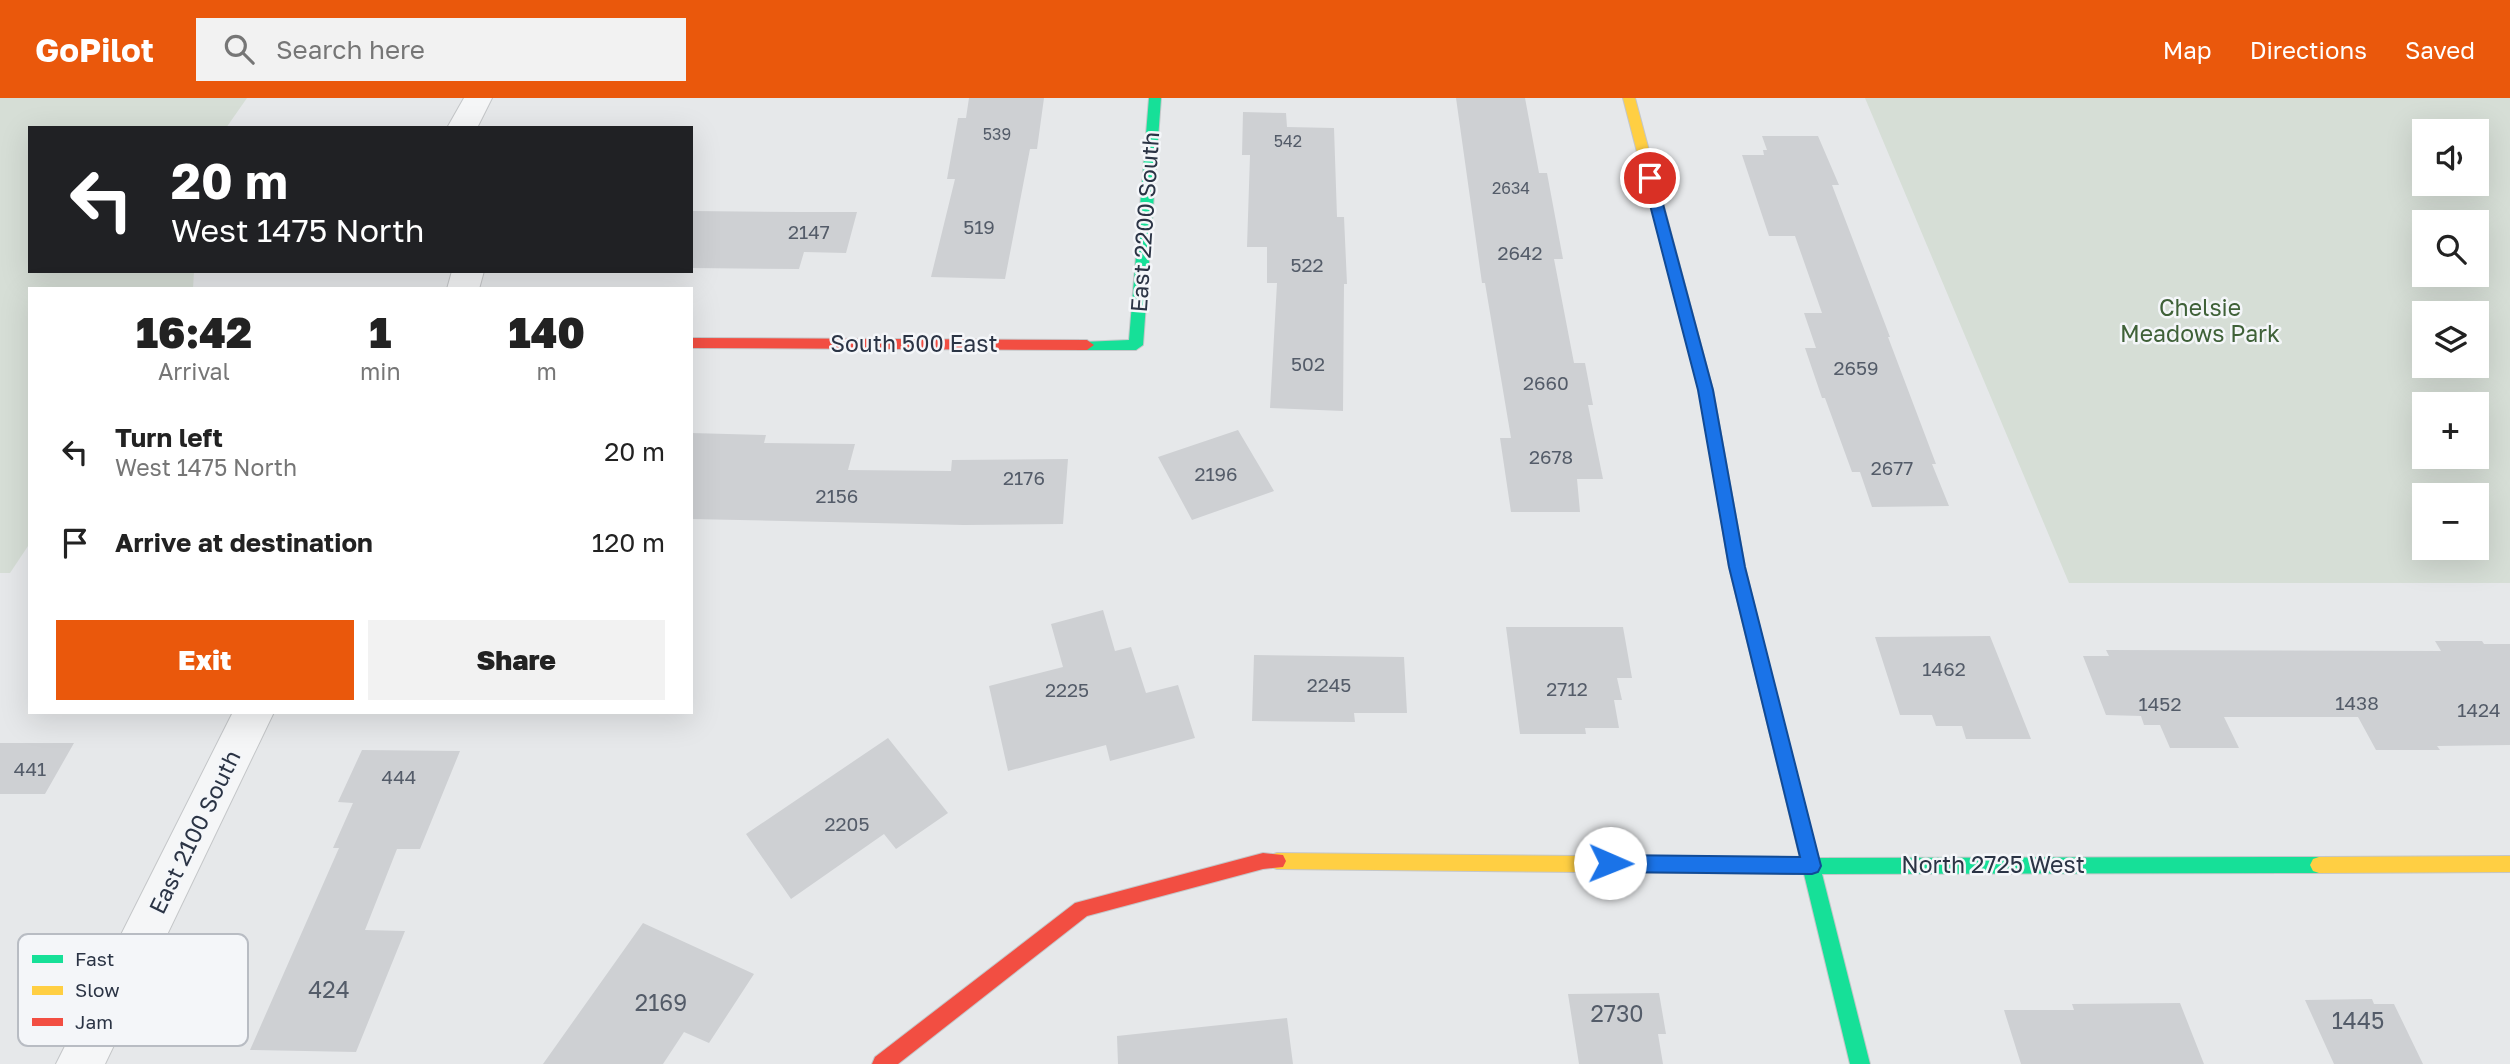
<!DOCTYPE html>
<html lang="en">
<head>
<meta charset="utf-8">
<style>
	:root { --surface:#fff; --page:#f2f2f2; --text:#222; --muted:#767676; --accent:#ea580c }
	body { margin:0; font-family:"Golos Text",sans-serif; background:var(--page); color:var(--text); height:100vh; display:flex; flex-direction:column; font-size:26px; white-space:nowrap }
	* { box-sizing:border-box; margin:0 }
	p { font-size:23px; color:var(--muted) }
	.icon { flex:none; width:38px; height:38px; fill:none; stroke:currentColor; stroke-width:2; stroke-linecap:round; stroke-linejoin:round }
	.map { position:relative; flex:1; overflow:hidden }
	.details { position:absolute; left:28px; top:189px; width:665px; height:427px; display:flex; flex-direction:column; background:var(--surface); border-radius:0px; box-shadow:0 7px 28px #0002 }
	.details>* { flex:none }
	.guide { position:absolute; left:28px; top:28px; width:665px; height:147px; border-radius:0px; box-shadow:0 7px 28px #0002; background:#202124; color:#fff; overflow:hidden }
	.fabs { position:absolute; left:2412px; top:21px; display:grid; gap:14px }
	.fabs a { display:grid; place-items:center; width:77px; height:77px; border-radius:0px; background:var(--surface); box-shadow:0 7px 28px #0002; font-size:35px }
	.pin { position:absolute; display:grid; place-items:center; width:60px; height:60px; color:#fff; margin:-30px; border:4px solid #fff; border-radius:50%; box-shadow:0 2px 7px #0007 }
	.me { position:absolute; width:77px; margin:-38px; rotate:91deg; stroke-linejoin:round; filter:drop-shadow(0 0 5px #0008) }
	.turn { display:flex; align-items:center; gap:24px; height:147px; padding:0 28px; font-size:32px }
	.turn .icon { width:91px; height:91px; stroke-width:2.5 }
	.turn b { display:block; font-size:49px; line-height:60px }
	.eta { display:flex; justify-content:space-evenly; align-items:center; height:119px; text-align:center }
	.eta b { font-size:42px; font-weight:800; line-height:49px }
	.primary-button { display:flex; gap:14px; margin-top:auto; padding:14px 28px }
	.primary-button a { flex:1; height:80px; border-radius:0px; background:var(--accent); color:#fff; font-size:28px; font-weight:800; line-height:80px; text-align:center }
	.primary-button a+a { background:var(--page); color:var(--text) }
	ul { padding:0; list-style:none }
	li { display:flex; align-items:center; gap:21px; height:91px; padding:0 28px }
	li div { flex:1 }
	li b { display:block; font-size:26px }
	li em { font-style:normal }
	header { display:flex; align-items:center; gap:42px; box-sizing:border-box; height:98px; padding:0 35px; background:var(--accent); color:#fff }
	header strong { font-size:33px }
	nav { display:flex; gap:38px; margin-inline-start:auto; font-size:24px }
	.search { width:490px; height:63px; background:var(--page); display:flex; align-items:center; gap:18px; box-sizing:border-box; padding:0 24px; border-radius:0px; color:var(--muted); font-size:26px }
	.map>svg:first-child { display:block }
</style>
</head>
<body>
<header>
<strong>GoPilot</strong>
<div class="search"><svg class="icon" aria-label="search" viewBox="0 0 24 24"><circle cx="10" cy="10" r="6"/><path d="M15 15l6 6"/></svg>Search here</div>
<nav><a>Map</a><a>Directions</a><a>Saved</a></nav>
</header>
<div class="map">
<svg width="2510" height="966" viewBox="0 0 2510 966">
	<rect width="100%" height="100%" fill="#e6e8ea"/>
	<path fill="#d6ded6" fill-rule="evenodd" d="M0 0H247L226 30H30V173H194L193 191H30V445L10 475H0Z
		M1865 0H2510V485H2069ZM2424 33H2476V86H2424ZM2424 124H2476V177H2424ZM2424 215H2476V268H2424ZM2424 306H2476V359H2424ZM2424 397H2476V450H2424Z"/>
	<path fill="#ced0d3" d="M969 0H1044L1037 51H1030L1005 181 931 179 955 81H947L958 20H966Z
		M1456 0H1525L1539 75H1547L1563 161H1554L1574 265H1585L1593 307H1588L1603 381H1577L1580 414H1511L1500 340H1511L1485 185H1482Z
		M1243 14 1286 15 1287 29 1334 30 1337 119H1344L1347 186H1344L1343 313 1270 310 1277 185H1267V149H1247L1250 57H1242Z
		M1762 38H1818L1839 87H1832L1890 239H1888L1936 366H1932L1949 408 1872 409 1860 374H1852L1825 300H1822L1805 250H1816L1804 215H1822L1795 138H1769L1742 57H1764L1763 52H1767Z
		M691 113 799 114H857L846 155 804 154 799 171 691 170Z
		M1238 332 1274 393 1192 422 1158 359Z
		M691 335 766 337 764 345 855 346 848 372 951 373 952 362 1068 361 1063 426 964 427 691 421Z
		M1103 512 1115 553 1131 549 1146 595 1178 587 1195 640 1110 663 1106 647 1008 673 989 588 1063 569 1051 526Z
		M1506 529H1623L1632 580H1617L1622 602H1614L1619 630H1585L1586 636H1520Z
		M1990 538 2031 641H1966L1962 628H1936L1932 617H1900L1875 539Z
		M2435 543H2482L2484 546H2510V647L2437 648 2440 652H2376L2358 619H2224L2239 650H2170L2160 627H2144L2141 618 2106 617 2083 558H2109L2106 552 2441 553Z
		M1254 557 1404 559 1407 615H1354L1355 624 1252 623Z
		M888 640 948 715 896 751 884 736 791 801 746 736Z
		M0 645H74L45 696H0Z
		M362 652 460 653 420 751H397L365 832 405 833 356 954 250 952 339 750H333L353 705 338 704Z
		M643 825 754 876 709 945 684 934 663 966H543Z
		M1659 895 1666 936H1658L1663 966H1579L1568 896Z
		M2372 901 2374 906H2394L2423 966H2334L2305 902Z
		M2180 905 2204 966H2021L2004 912H2074L2072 906Z
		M1287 920 1293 966H1118L1117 938Z"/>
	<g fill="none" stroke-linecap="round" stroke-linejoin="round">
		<defs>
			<path id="street" d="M464 0H492L477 30H447Z
				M452 173H484L479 191H447Z
				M233 614H274L105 966H56Z"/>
			<path id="fast" d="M1149 0H1161L1143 247 1136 252H1087L1082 250 1080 247 1082 244 1129 242Z
				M1766 580 1772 582 1774 587 1818 760 2319 759 2325 761 2328 767 2325 773 2319 775 1822 776 1870 966H1850L1804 776 1788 774 1785 768 1788 762 1800 760 1758 587 1760 582Z"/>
			<path id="slow" d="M1623 0H1635L1713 292 1745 469 1774 587 1772 592 1766 594 1760 592 1758 587 1729 469 1699 292Z
				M1277 755 1794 760 1800 762 1803 768 1800 774 1794 776 1277 771 1271 769 1268 763 1271 757Z
				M2510 758V774L2319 775 2313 773 2310 767 2313 761 2319 759Z"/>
			<path id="jam" d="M691 240 1087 242 1094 247 1087 252 691 250Z
				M1263 755 1283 757 1286 763 1283 769 1263 771 1087 818 898 966H872L875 959 1075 805Z"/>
		</defs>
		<use href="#street" stroke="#c4c6c8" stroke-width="2"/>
		<use href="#fast" stroke="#c4c6c8" stroke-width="2"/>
		<use href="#slow" stroke="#c4c6c8" stroke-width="2"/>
		<use href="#jam" stroke="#c4c6c8" stroke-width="2"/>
		<use href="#street" fill="#f5f6f7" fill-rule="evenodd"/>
		<use href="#fast" fill="#16e098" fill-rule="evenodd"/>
		<use href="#slow" fill="#ffcf43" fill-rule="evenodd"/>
		<use href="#jam" fill="#f24e42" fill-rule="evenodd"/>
	</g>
	<path fill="#1a73e8" stroke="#114b97" stroke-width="2" d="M1650 76 1656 80 1713 292 1745 469 1821 768 1818 774 1812 776 1610 774 1603 771 1601 765 1603 759 1610 757 1800 759 1729 469 1698 292 1643 80Z"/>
	<g text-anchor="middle" stroke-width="5" stroke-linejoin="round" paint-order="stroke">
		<g font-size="16" fill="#545c69">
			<text x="997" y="42">539</text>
			<text x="1288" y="49">542</text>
			<text x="1511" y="96">2634</text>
		</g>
		<g font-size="19" fill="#545c69">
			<text x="979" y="136">519</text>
			<text x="809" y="141">2147</text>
			<text x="1520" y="162">2642</text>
			<text x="1307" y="174">522</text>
			<text x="1308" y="273">502</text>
			<text x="1856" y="277">2659</text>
			<text x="1546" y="292">2660</text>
			<text x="1551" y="366">2678</text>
			<text x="1892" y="377">2677</text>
			<text x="1216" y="383">2196</text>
			<text x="1024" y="387">2176</text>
			<text x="837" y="405">2156</text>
			<text x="1944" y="578">1462</text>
			<text x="1329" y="594">2245</text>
			<text x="1567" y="598">2712</text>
			<text x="1067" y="599">2225</text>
			<text x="2357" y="612">1438</text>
			<text x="2160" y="613">1452</text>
			<text x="2479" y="619">1424</text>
			<text x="30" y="678">441</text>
			<text x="399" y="686">444</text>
			<text x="847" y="733">2205</text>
		</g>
		<g font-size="23" fill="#2b3445" stroke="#f4f6f9">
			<text transform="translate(1145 124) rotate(-86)" y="8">East 2200 South</text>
			<text x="914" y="254">South 500 East</text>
			<text transform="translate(195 734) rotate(-64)" y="8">East 2100 South</text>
			<text x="1993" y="775">North 2725 West</text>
		</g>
		<g font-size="23" fill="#3f6138" stroke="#f4f6f9">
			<text x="2200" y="218">Chelsie<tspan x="2200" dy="26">Meadows Park</tspan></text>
		</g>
		<g font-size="23" fill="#545c69">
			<text x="329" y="900">424</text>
			<text x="661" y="913">2169</text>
			<text x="1617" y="924">2730</text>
			<text x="2358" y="931">1445</text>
		</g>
	</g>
	<rect x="18" y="836" width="230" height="112" rx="10" fill="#f4f6f9" stroke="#b8bcc3" stroke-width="2"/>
	<rect x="32" y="857" width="31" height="8" fill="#16e098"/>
	<rect x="32" y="888" width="31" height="9" fill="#ffcf43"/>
	<rect x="32" y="920" width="31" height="8" fill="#f24e42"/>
	<g font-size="19" fill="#2b3445">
		<text x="75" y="868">Fast</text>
		<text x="75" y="899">Slow</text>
		<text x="75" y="931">Jam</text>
	</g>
</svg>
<div class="fabs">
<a><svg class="icon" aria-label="sound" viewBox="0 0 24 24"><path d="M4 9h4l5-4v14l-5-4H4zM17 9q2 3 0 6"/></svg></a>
<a><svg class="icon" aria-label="search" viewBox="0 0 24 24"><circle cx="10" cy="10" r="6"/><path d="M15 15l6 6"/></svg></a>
<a><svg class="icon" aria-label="layers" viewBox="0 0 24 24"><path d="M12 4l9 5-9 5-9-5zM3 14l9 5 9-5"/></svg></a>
<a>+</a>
<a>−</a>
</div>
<div class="pin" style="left:1650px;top:80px;background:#d93025"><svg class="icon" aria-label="arrive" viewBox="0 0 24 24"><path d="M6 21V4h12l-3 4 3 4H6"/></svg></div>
<svg class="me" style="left:1610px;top:765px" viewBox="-20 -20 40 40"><circle r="19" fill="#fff"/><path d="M0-13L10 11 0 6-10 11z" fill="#1a73e8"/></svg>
<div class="guide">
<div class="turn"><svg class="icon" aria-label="left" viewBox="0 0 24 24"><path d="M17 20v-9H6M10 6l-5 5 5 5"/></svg><div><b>20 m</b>West 1475 North</div></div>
</div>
<section class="details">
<div class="eta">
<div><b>16:42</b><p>Arrival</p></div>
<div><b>1</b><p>min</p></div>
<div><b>140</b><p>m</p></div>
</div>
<ul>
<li><svg class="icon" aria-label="left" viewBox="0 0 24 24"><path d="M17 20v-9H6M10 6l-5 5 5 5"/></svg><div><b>Turn left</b><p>West 1475 North</p></div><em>20 m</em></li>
<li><svg class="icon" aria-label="arrive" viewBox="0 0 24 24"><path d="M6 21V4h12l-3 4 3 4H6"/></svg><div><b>Arrive at destination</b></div><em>120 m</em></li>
</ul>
<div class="primary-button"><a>Exit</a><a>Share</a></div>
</section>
</div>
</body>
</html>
